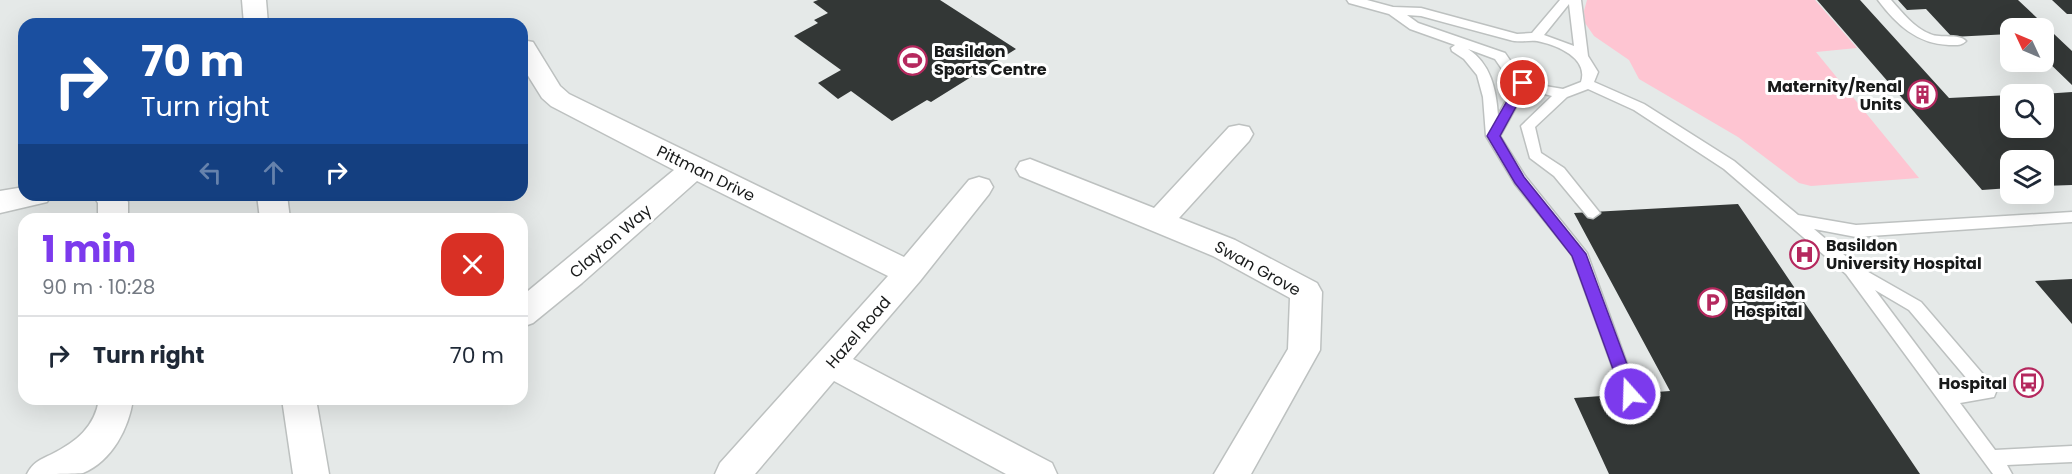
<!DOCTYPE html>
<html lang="en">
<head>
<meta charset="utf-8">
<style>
	:root { --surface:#fff; --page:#f2f2f3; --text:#1f2937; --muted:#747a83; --line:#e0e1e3; --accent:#7c3aed }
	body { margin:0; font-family:Poppins,sans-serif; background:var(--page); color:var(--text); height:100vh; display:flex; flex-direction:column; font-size:22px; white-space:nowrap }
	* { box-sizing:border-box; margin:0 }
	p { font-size:20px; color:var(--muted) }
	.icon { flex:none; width:33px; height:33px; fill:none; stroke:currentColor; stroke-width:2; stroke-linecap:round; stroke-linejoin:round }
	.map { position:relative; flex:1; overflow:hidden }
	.sheet { position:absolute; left:18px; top:213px; width:510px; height:192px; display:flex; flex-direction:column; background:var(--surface); border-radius:18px; box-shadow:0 6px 24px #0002 }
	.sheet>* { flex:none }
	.banner { position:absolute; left:18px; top:18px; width:510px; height:183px; border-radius:18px; box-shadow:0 6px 24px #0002; background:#1a4fa0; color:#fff; overflow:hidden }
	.needle { width:39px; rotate:314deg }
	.tools { position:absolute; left:2000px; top:18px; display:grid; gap:12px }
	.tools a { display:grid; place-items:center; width:54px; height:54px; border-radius:12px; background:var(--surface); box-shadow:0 6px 24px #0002; font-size:30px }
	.pin { position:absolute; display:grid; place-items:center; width:51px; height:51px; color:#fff; margin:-26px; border:3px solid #fff; border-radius:50%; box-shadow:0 2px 6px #0007 }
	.me { position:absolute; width:66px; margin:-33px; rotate:340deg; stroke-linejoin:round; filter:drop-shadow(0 0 4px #0008) }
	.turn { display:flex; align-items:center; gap:21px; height:126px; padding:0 24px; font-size:27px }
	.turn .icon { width:78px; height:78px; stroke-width:2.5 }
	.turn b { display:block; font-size:42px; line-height:51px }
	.lanes { display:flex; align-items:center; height:57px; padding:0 24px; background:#0003; justify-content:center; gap:30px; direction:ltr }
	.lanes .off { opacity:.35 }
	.round { display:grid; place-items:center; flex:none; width:63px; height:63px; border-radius:18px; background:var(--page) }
	.headline { display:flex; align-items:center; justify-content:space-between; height:102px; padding:0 24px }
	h1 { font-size:36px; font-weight:700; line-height:45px; color:var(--accent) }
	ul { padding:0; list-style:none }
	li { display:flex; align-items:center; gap:18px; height:78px; padding:0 24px; border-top:2px solid var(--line) }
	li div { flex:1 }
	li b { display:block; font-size:22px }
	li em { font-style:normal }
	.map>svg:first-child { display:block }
</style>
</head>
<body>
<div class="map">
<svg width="2072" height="474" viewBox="0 0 2072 474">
	<rect width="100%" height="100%" fill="#e5e9e8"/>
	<path fill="#fec5d2" d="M1587 0H1815L1857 48 1816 52 1919 178 1811 186 1799 183 1738 137 1639 79 1629 60 1594 36 1585 23 1584 11Z"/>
	<path fill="#333736" d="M818 0H940L1016 49 931 102 927 100 892 121 851 91 838 99 818 83 841 70 794 36 818 23 814 20 828 13 813 2Z
		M1817 0H1860L1949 98 2010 95V128H2043V94L2072 92V185L2043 186V160H2010V188L1982 190Z
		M1898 0H2018L2072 51V85L2043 57V28H2010V34L1952 37 1926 9 1907 10Z
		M2052 0H2072V14H2067Z
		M1738 204 1920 474H1609L1574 398 1670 391 1574 213Z
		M2072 279V324L2035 281Z"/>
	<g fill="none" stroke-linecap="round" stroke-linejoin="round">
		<defs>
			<path id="service" d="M1347 0H1367L1393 7 1421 8 1517 34 1532 33 1560 0H1581L1588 56 1598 72 1594 82 1644 104 1734 161 1798 215 1856 225 2072 212V222L1856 237 1814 229 1856 265 1921 302 1994 387 1996 392 1994 397 1960 403 1995 450 2072 446V462L2007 465 2012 474H1993L1846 274 1724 169 1634 110 1588 89 1567 97 1535 127 1541 153 1564 168 1600 213 1593 218 1588 217 1554 176 1530 158 1521 126 1552 96 1526 89 1500 136 1525 176 1587 253 1638 394 1636 399 1630 401 1624 399 1572 255 1515 184 1486 136 1483 97 1477 75 1464 59 1452 51 1451 48 1455 45 1410 29 1389 14 1349 3ZM1569 4 1574 46 1544 35ZM1407 15 1421 16C1450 24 1480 32 1510 40 1519 43 1528 40 1537 41 1557 45 1589 58 1581 82L1563 89 1539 85 1518 72 1505 53 1418 23ZM1468 49 1495 59 1508 78 1516 83 1498 115C1496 89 1491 64 1468 49ZM1875 290 1909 310 1974 387 1950 390Z
				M1878 0H1891C1902 12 1914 28 1930 34 1941 39 1958 33 1966 41 1961 46 1956 45 1949 45 1917 44 1896 24 1878 0Z"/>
			<path id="minor" d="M242 0H266L268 24H244Z
				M522 40 533 42 560 86 569 94 904 257 969 180 979 177 989 180 993 187 989 194 920 281 853 359 1052 463 1057 474H1006L834 381 755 474H715L720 463 888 276 697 181 582 283 533 323 522 327V296L674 170 551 106 542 98 522 66Z
				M1239 125 1249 127 1253 134 1249 141 1179 218 1235 240 1317 283 1322 292 1320 350 1251 474H1214L1288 349 1290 298 1213 256 1020 176 1016 169 1020 162 1030 159 1154 208 1229 127Z
				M24 187V195H52L47 202 0 213V191Z
				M93 195H124L128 202V219H98V203Z
				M257 195H287L290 219H260Z
				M99 399H133C129 428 112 461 83 473 72 474 41 474 27 474 33 462 40 460 52 454 76 442 95 427 99 399Z
				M282 399H316L329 474H293Z"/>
		</defs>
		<use href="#service" stroke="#bdc1c0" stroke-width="3"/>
		<use href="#minor" stroke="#bdc1c0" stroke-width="3"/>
		<use href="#service" fill="#fff" fill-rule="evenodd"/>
		<use href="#minor" fill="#fff" fill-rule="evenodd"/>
	</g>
	<path fill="#7c3aed" stroke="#51269a" stroke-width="1.5" d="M1523 79 1529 83 1500 136 1524 177 1586 254 1638 394 1635 398 1630 400 1625 398 1622 394 1572 256 1515 183 1487 136 1519 80Z"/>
	<defs>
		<symbol id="stadium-ring" viewBox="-11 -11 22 22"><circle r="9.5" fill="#fff" stroke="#b5285e" stroke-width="1.5"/><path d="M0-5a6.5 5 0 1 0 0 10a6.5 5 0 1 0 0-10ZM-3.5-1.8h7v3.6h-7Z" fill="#b5285e"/></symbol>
		<symbol id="building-ring" viewBox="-11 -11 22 22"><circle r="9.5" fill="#fff" stroke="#b5285e" stroke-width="1.5"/><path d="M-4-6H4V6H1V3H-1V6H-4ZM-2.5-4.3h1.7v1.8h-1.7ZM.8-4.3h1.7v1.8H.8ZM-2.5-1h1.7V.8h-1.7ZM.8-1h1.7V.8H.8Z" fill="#b5285e"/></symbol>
		<symbol id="hospital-ring" viewBox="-11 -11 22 22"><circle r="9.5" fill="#fff" stroke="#b5285e" stroke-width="1.5"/><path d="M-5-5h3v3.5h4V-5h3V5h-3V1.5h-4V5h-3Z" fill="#b5285e"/></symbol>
		<symbol id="parking-ring" viewBox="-11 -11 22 22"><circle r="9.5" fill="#fff" stroke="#b5285e" stroke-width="1.5"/><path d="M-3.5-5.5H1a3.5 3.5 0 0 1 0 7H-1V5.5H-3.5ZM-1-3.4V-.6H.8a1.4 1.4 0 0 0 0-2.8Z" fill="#b5285e"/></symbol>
		<symbol id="bus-ring" viewBox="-11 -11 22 22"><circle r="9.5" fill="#fff" stroke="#b5285e" stroke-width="1.5"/><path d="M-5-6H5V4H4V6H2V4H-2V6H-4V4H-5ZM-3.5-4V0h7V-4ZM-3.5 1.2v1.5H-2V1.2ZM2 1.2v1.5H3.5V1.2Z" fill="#b5285e"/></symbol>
	</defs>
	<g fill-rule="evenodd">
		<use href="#stadium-ring" x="896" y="44" width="33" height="33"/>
		<use href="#building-ring" x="1906" y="78" width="33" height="33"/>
		<use href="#hospital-ring" x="1788" y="238" width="33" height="33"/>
		<use href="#parking-ring" x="1696" y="286" width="33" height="33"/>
		<use href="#bus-ring" x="2012" y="366" width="33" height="33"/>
	</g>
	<g text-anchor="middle" stroke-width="6" stroke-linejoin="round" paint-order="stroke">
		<g font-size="16" font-weight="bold" fill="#181a1a" stroke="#fff" text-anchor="start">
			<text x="934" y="57">Basildon<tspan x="934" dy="18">Sports Centre</tspan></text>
			<text x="1902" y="92" text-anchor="end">Maternity/Renal<tspan x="1902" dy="18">Units</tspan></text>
			<text x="1826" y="251">Basildon<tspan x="1826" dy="18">University Hospital</tspan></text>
			<text x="1734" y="299">Basildon<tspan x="1734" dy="18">Hospital</tspan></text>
			<text x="2007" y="389" text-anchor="end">Hospital</text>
		</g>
		<g font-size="16" fill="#181a1a" stroke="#fff">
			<text transform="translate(706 173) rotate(26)" y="6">Pittman Drive</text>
			<text transform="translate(610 241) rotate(-41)" y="6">Clayton Way</text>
			<text transform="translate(1258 268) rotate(29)" y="6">Swan Grove</text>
			<text transform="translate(858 332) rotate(-49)" y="6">Hazel Road</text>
		</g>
	</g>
</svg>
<div class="tools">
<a><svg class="needle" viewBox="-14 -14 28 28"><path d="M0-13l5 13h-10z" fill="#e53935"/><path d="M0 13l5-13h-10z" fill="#747a83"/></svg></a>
<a><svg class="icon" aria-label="search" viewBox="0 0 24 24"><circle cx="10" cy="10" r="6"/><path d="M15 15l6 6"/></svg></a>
<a><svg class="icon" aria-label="layers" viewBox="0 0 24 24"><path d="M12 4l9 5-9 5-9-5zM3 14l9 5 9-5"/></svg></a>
</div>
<div class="pin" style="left:1523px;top:83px;background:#d93025"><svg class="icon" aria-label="arrive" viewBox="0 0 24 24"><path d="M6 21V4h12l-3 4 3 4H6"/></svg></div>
<svg class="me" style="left:1630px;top:394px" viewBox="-20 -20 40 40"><circle r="17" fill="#7c3aed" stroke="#fff" stroke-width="3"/><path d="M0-11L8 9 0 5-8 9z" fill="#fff"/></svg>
<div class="banner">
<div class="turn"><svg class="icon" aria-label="right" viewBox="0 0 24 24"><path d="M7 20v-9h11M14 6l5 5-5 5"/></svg><div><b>70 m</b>Turn right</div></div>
<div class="lanes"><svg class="icon off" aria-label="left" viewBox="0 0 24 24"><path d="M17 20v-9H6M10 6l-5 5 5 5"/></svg><svg class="icon off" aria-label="ahead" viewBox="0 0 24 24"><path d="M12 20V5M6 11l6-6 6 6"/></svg><svg class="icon" aria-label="right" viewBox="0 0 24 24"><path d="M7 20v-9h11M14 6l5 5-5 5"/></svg></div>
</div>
<section class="sheet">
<div class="headline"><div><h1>1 min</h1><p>90 m · 10:28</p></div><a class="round" style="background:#d93025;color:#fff"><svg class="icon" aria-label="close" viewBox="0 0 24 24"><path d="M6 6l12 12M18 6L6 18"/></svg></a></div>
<ul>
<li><svg class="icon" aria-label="right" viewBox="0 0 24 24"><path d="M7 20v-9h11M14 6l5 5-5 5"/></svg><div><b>Turn right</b></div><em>70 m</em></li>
</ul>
</section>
</div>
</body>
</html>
